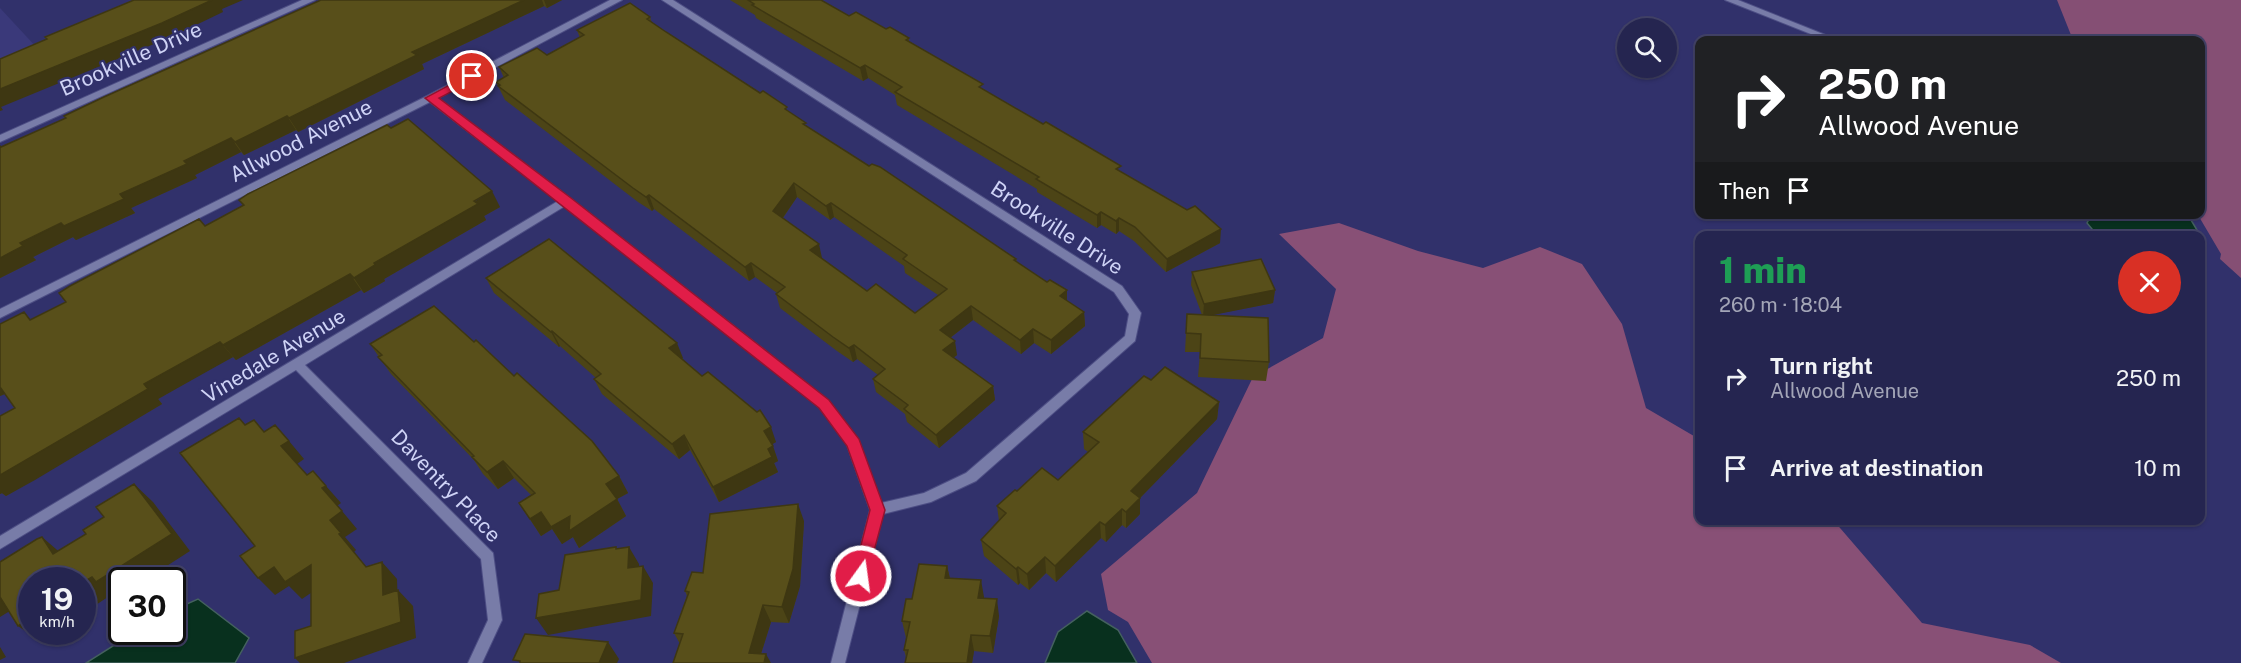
<!DOCTYPE html>
<html lang="en">
<head>
<meta charset="utf-8">
<style>
	:root { --surface:#252550; --page:#31315a; --text:#f1f3f6; --muted:#a3a5b7; --line:#424267 }
	body { margin:0; font-family:"Public Sans",sans-serif; background:var(--page); color:var(--text); height:100vh; display:flex; flex-direction:column; font-size:22px; white-space:nowrap }
	* { box-sizing:border-box; margin:0 }
	p { font-size:20px; color:var(--muted) }
	.icon { flex:none; width:33px; height:33px; fill:none; stroke:currentColor; stroke-width:2; stroke-linecap:round; stroke-linejoin:round }
	.map { position:relative; flex:1; overflow:hidden }
	.sheet { position:absolute; left:1695px; top:231px; width:510px; height:294px; display:flex; flex-direction:column; background:var(--surface); border-radius:12px; box-shadow:0 2px 4px #0004,0 0 0 2px var(--line) }
	.sheet>* { flex:none }
	.banner { position:absolute; left:1695px; top:36px; width:510px; height:183px; border-radius:12px; box-shadow:0 2px 4px #0004,0 0 0 2px var(--line); background:#202124; color:#fff; overflow:hidden }
	.tools { position:absolute; left:1617px; top:18px; display:grid; gap:12px }
	.tools a { display:grid; place-items:center; width:60px; height:60px; border-radius:50%; background:var(--surface); box-shadow:0 2px 4px #0004,0 0 0 2px var(--line); font-size:30px }
	.speed { position:absolute; left:18px; top:567px; display:flex; gap:12px; font-size:30px; font-weight:700; text-align:center }
	.speed>* { display:grid; place-content:center; width:78px; height:78px; border-radius:50%; background:var(--surface); box-shadow:0 2px 4px #0004,0 0 0 2px var(--line); line-height:1 }
	.speed small { font-size:15px; font-weight:400 }
	.speed .limit { border:3px solid #111; border-radius:9px; background:#fff; color:#111 }
	.pin { position:absolute; display:grid; place-items:center; width:51px; height:51px; color:#fff; margin:-26px; border:3px solid #fff; border-radius:50%; box-shadow:0 2px 6px #0007 }
	.me { position:absolute; width:66px; margin:-33px; rotate:14deg; stroke-linejoin:round; filter:drop-shadow(0 0 4px #0008) }
	.turn { display:flex; align-items:center; gap:21px; height:126px; padding:0 24px; font-size:27px }
	.turn .icon { width:78px; height:78px; stroke-width:2.5 }
	.turn b { display:block; font-size:42px; line-height:51px }
	.then { display:flex; align-items:center; height:57px; padding:0 24px; background:#0003; gap:12px; font-size:22px }
	.round { display:grid; place-items:center; flex:none; width:63px; height:63px; border-radius:32px; background:var(--page) }
	.headline { display:flex; align-items:center; justify-content:space-between; height:102px; padding:0 24px }
	h1 { font-size:36px; font-weight:800; line-height:45px; color:#1e9e55 }
	ul { padding:0; list-style:none }
	li { display:flex; align-items:center; gap:18px; height:90px; padding:0 24px }
	li div { flex:1 }
	li b { display:block; font-size:22px }
	li em { font-style:normal }
	.map>svg:first-child { display:block }
</style>
</head>
<body>
<div class="map">
<svg width="2241" height="663" viewBox="0 0 2241 663">
	<rect width="100%" height="100%" fill="#31316b"/>
	<path fill="#3a397a" d="M0 8 38 49 0 65Z"/>
	<path fill="#854f74" d="M2057 0H2241V278L2220 259 2221 254 2198 215 2200 214V40H2073Z"/>
	<path fill="#885076" d="M1339 223 1418 251 1483 268 1540 247 1582 264 1622 324 1646 408 1699 439 1700 520 1834 521 1922 623 2030 645 2061 663H1152L1128 622 1108 610 1101 574 1197 493 1253 377 1323 338 1336 289 1279 234Z"/>
	<path fill="#08301e" stroke="#44615f" stroke-width="1.5" d="M2092 214 2188 215 2200 235H2097L2087 223Z
		M198 599 249 638 235 663H86L135 632H172L173 610Z
		M1087 611 1118 630 1137 663H1045L1058 632Z"/>
	<g fill="none" stroke-linecap="round" stroke-linejoin="round">
		<defs>
			<path id="street" d="M302 0H315L0 142V135Z
				M610 0H622L438 98 570 198 828 400 858 439 881 503 924 493 966 473 1125 336 1129 314 1114 292 662 0H673L1122 286 1141 313 1135 341 976 481 931 502 883 514 845 663H831L870 510 847 445 820 408 565 206 305 365 493 553 502 620 482 663H468L488 620 481 559 296 370 0 549V536L558 201 430 102 0 318V309L427 96Z
				M1725 0H1738L1838 40H1826Z"/>
		</defs>
		<use href="#street" stroke="#4d4e84" stroke-width="2"/>
		<use href="#street" fill="#787ca8" fill-rule="evenodd"/>
	</g>
	<path fill="#4c4416" fill-rule="evenodd" d="M321 0H562L547 8 544 6 422 64 424 69 298 132 296 130 244 155 241 152 195 175 197 178 131 208 135 213 76 240 73 237 33 257 36 260 0 278 1 147 66 118Z
		M730 0H821L849 16 909 38V41L983 90 1121 172 1220 243 1166 272 1134 241 1119 231 1116 234 1101 225 1097 228 1037 192V189L897 105 895 95 868 78 863 81 756 18 755 15Z
		M650 17 652 23 788 111 807 127 1016 259 1017 262 1067 301 1084 312 1085 326 1051 354 1034 343 1021 354 973 320 950 338 957 355 953 358 993 386 995 400 939 448 907 422 905 414 876 392 873 379 878 375 857 359 853 362 837 351 780 308 776 294 777 293 755 277 749 281 654 209 652 211 638 202 505 100 496 82 504 78 499 67 547 55 580 38 577 30ZM797 197 830 220 834 217 904 266 905 273 938 295 915 313 867 291 822 258 783 218Z
		M239 200 500 207 484 216 486 220 384 279 385 281 364 293 361 290 236 360 233 357 210 369 158 399 162 404 6 496 2 493 0 494V416L15 408 5 394 0 396 24 312 31 320 66 302 243 206Z
		M1192 272 1275 290 1273 303 1211 315 1269 362 1266 381 1198 377 1200 352H1185L1187 314 1202 315 1191 285Z
		M486 278 683 358 682 359 776 442 772 444 778 461 774 463 778 472 719 502 690 450 679 459 602 394 594 379 596 378 560 346 559 347 494 293Z
		M370 344 619 476 628 493 617 499 626 516 579 548 573 537 562 544 552 529 541 536 519 503 531 495 514 478 498 489 483 474 474 460 391 374Z
		M1151 380 1219 402 1217 419 1140 498V514L1126 528 1122 525 1106 542 1101 538 1056 582 1046 573 1029 590 1020 583 1018 585 984 556 981 540 999 521 997 506 1017 491 1058 480 1088 452 1084 449 1083 432Z
		M804 521 800 586 789 623 771 622 761 654 680 644 674 633 687 596 685 591 703 573Z
		M947 566 950 578 984 597 983 598 999 616 993 653 974 651 972 663H905L906 657 904 650 906 638 902 621 912 599Z"/>
	<path fill="#3e3712" d="M212 0H243L222 9 223 12 171 37 1 107 3 110 0 111V89Z
		M524 0H542L544 6 422 64 424 69 298 132 289 118 412 52Z
		M544 0H562L547 8Z
		M865 65 868 78 863 81 860 68Z
		M287 116 296 130 244 155 235 142Z
		M231 138 241 152 195 175 197 178 131 208 135 213 76 240 73 237 33 257 36 260 0 278V258L20 243Z
		M794 183 797 197 777 226 773 211Z
		M492 191 500 207 484 216 486 220 384 279 385 281 364 293 354 278 374 263Z
		M649 195 654 209 652 211 646 197Z
		M831 203 834 217 830 220 826 206Z
		M1101 212V225L1097 228V215Z
		M1119 218V231L1116 234V221Z
		M1221 229 1220 243 1166 272 1167 259Z
		M819 244 822 258 813 264 810 250Z
		M751 263 755 277 749 281 745 267Z
		M350 274 361 290 236 360 223 345Z
		M1067 290V305L1060 296Z
		M1275 290 1273 303 1203 317 1204 304Z
		M971 306 973 320 942 344 940 330Z
		M1084 312 1085 326 1051 354V340Z
		M1033 329 1034 343 1021 354 1020 340Z
		M552 331 560 346 559 347 551 332Z
		M955 341 957 355 945 364 943 350Z
		M220 342 233 357 158 399 162 404 35 480 6 496 2 493 0 494V475L144 384Z
		M677 343 683 358 676 363 669 348Z
		M854 345 857 359 853 362 849 348Z
		M0 384 9 392 0 396Z
		M993 386 995 400 939 448 936 435Z
		M1219 402 1217 419 1140 498V514L1126 528V512L1131 491Z
		M771 427 776 442 769 446 764 431Z
		M684 435 690 450 679 459 672 444Z
		M289 441 304 459 297 464 281 446Z
		M773 446 778 461 774 463 778 472 719 502 713 487Z
		M503 461 514 478 498 489 487 472Z
		M619 476 628 493 617 499 626 516 579 548 573 537 562 544 551 527 606 484Z
		M134 484 153 502 190 551 145 580H122V596L116 599 111 595 82 614V583Z
		M326 486 341 503 337 506 322 488Z
		M798 504 804 521 800 586 789 623 782 607Z
		M1122 509V525L1106 542 1105 525Z
		M342 511 357 529 345 537 356 550 354 552 339 534 330 520Z
		M541 512 552 529 541 536 530 519Z
		M1100 522 1101 538 1056 582 1055 566Z
		M42 537 63 555 53 554Z
		M629 547 639 564 638 585 628 568Z
		M1045 557 1046 573 1029 590 1027 574Z
		M382 562 397 579 398 611 383 595Z
		M311 565 327 582 302 599 289 586 275 595 258 578 274 567Z
		M643 566 653 583 651 616 548 635 536 618Z
		M947 566 951 583 945 578Z
		M1018 567 1020 583 1018 585 1016 569Z
		M981 580 984 597 981 614 978 598Z
		M398 590 413 606 416 638 344 663H300L295 658Z
		M0 593 18 606 0 617Z
		M997 599 999 616 993 653 990 636Z
		M763 605 771 622 758 663 749 653Z
		M32 617V632H57L41 642 18 626Z
		M971 635 974 651 972 663H967Z
		M608 642 619 659 617 663H599Z
		M0 647 6 657 0 660Z
		M766 654 771 663H764Z"/>
	<path fill="#584f1a" stroke="#3e3712" stroke-width="1.5" fill-rule="evenodd" d="M134 0H212L162 23 0 89V59L47 39 45 37Z
		M321 0H524L412 52 417 55 289 118 287 116 235 142 231 138 184 161 187 164 120 194 124 199 64 226 61 223 20 243 23 246 0 258V146L1 147 66 118 64 116 104 97Z
		M748 0H821L849 16 856 12 886 29 890 27 909 38 906 40 983 84 979 87 1043 124 1046 122 1121 166 1116 169 1187 210 1195 206 1221 229 1167 259 1135 227 1119 218 1116 221 1101 212 1097 215 1036 179 1039 177 895 92 902 87 865 65 860 68 752 5 754 4Z
		M630 3 650 17 647 19 666 32 760 93 763 91 787 107 785 109 806 123 803 124 869 166 872 164 880 167 1016 259 1014 260 1047 282 1050 280 1067 290 1060 296 1084 312 1051 340 1033 329 1020 340 971 306 940 330 955 341 943 350 993 386 936 435 904 409 908 405 873 379 885 369 854 345 849 348 833 337 776 294 785 287 751 263 745 267 649 195 646 197 633 188 498 86 500 85 496 82 508 75 499 67 537 48 547 55 584 35 577 30ZM794 183 826 206 831 203 907 255 903 259 947 289 915 313 876 284 867 291 810 250 819 244 773 211Z
		M408 119 492 191 474 201 478 204 374 263 375 265 354 278 350 274 223 345 220 342 144 384 148 389 0 475V416L15 408 0 387V324L24 312 30 320 66 302 59 293 70 286 199 219 205 226 244 205 239 200 248 194 387 125 391 128Z
		M549 239 677 343 669 348 702 376 708 372 757 412 760 410 771 427 764 431 773 446 768 449 772 457 713 487 684 435 672 444 594 379 601 374 552 331 551 332 486 278Z
		M1261 259 1275 290 1204 304 1192 272Z
		M434 306 474 342 476 340 514 376 517 373 592 441 619 476 606 484 617 499 569 531 570 516 551 527 541 512 530 519 519 503 535 493 503 461 487 472 472 457 474 456 378 357 382 355 370 344Z
		M1187 314 1268 318 1269 362 1200 358 1201 334 1186 333Z
		M1165 367 1219 402 1131 491 1140 498 1126 512 1122 509 1105 525 1100 522 1055 566 1045 557 1027 574 1018 567 1016 569 981 540 1006 513 997 506 1015 490 1017 491 1042 468 1058 480 1099 442 1083 432 1144 376 1151 380Z
		M239 418 245 425 254 420 264 432 275 425 289 441 281 446 307 475 313 471 326 486 322 488 342 511 330 520 341 533 339 534 366 567 382 562 383 595 398 590 401 622 295 658V631L311 626V565L285 582 274 567 258 578 240 556 255 546 180 453Z
		M134 484 172 534 96 582 92 577 82 583V580H32V617L18 626 0 597V562L37 539 42 537 53 554 86 534 83 530 104 517 96 507Z
		M798 504 793 569 782 607 763 605 749 653 766 654 764 663H673L683 634 674 633 689 592 685 591 692 572 703 573 710 514Z
		M616 547V549L629 547 628 568 643 566 641 600 536 618 539 594 559 590 565 555Z
		M919 564 947 566 945 578 981 580 978 598 997 599 990 636 971 635 967 663H905L908 650H904L910 622 902 621 906 599H912Z
		M525 634 608 642 599 663H520V661L513 660Z"/>
	<path fill="#e11d48" stroke="#92132f" stroke-width="1.5" d="M472 73 476 74V79L439 98 571 198 829 400 859 439 885 510 866 581 861 583 855 581 853 576 870 510 847 446 819 408 425 98Z"/>
	<g text-anchor="middle" stroke-width="4.5" stroke-linejoin="round" paint-order="stroke">
		<g font-size="21" fill="#cfd3f6" stroke="#31316b">
			<text transform="translate(131 59) rotate(-24)" y="7">Brookville Drive</text>
			<text transform="translate(301 141) rotate(-27)" y="7">Allwood Avenue</text>
			<text transform="translate(1057 228) rotate(33)" y="7">Brookville Drive</text>
			<text transform="translate(274 356) rotate(-31)" y="7">Vinedale Avenue</text>
			<text transform="translate(446 486) rotate(46)" y="7">Daventry Place</text>
		</g>
	</g>
</svg>
<div class="tools">
<a><svg class="icon" aria-label="search" viewBox="0 0 24 24"><circle cx="10" cy="10" r="6"/><path d="M15 15l6 6"/></svg></a>
</div>
<div class="speed"><div>19<small>km/h</small></div><div class="limit">30</div></div>
<div class="pin" style="left:472px;top:76px;background:#d93025"><svg class="icon" aria-label="arrive" viewBox="0 0 24 24"><path d="M6 21V4h12l-3 4 3 4H6"/></svg></div>
<svg class="me" style="left:861px;top:576px" viewBox="-20 -20 40 40"><circle r="17" fill="#e11d48" stroke="#fff" stroke-width="3"/><path d="M0-11L8 9 0 5-8 9z" fill="#fff"/></svg>
<div class="banner">
<div class="turn"><svg class="icon" aria-label="right" viewBox="0 0 24 24"><path d="M7 20v-9h11M14 6l5 5-5 5"/></svg><div><b>250 m</b>Allwood Avenue</div></div>
<div class="then">Then<svg class="icon" aria-label="arrive" viewBox="0 0 24 24"><path d="M6 21V4h12l-3 4 3 4H6"/></svg></div>
</div>
<section class="sheet">
<div class="headline"><div><h1>1 min</h1><p>260 m · 18:04</p></div><a class="round" style="background:#d93025;color:#fff"><svg class="icon" aria-label="close" viewBox="0 0 24 24"><path d="M6 6l12 12M18 6L6 18"/></svg></a></div>
<ul>
<li><svg class="icon" aria-label="right" viewBox="0 0 24 24"><path d="M7 20v-9h11M14 6l5 5-5 5"/></svg><div><b>Turn right</b><p>Allwood Avenue</p></div><em>250 m</em></li>
<li><svg class="icon" aria-label="arrive" viewBox="0 0 24 24"><path d="M6 21V4h12l-3 4 3 4H6"/></svg><div><b>Arrive at destination</b></div><em>10 m</em></li>
</ul>
</section>
</div>
</body>
</html>
